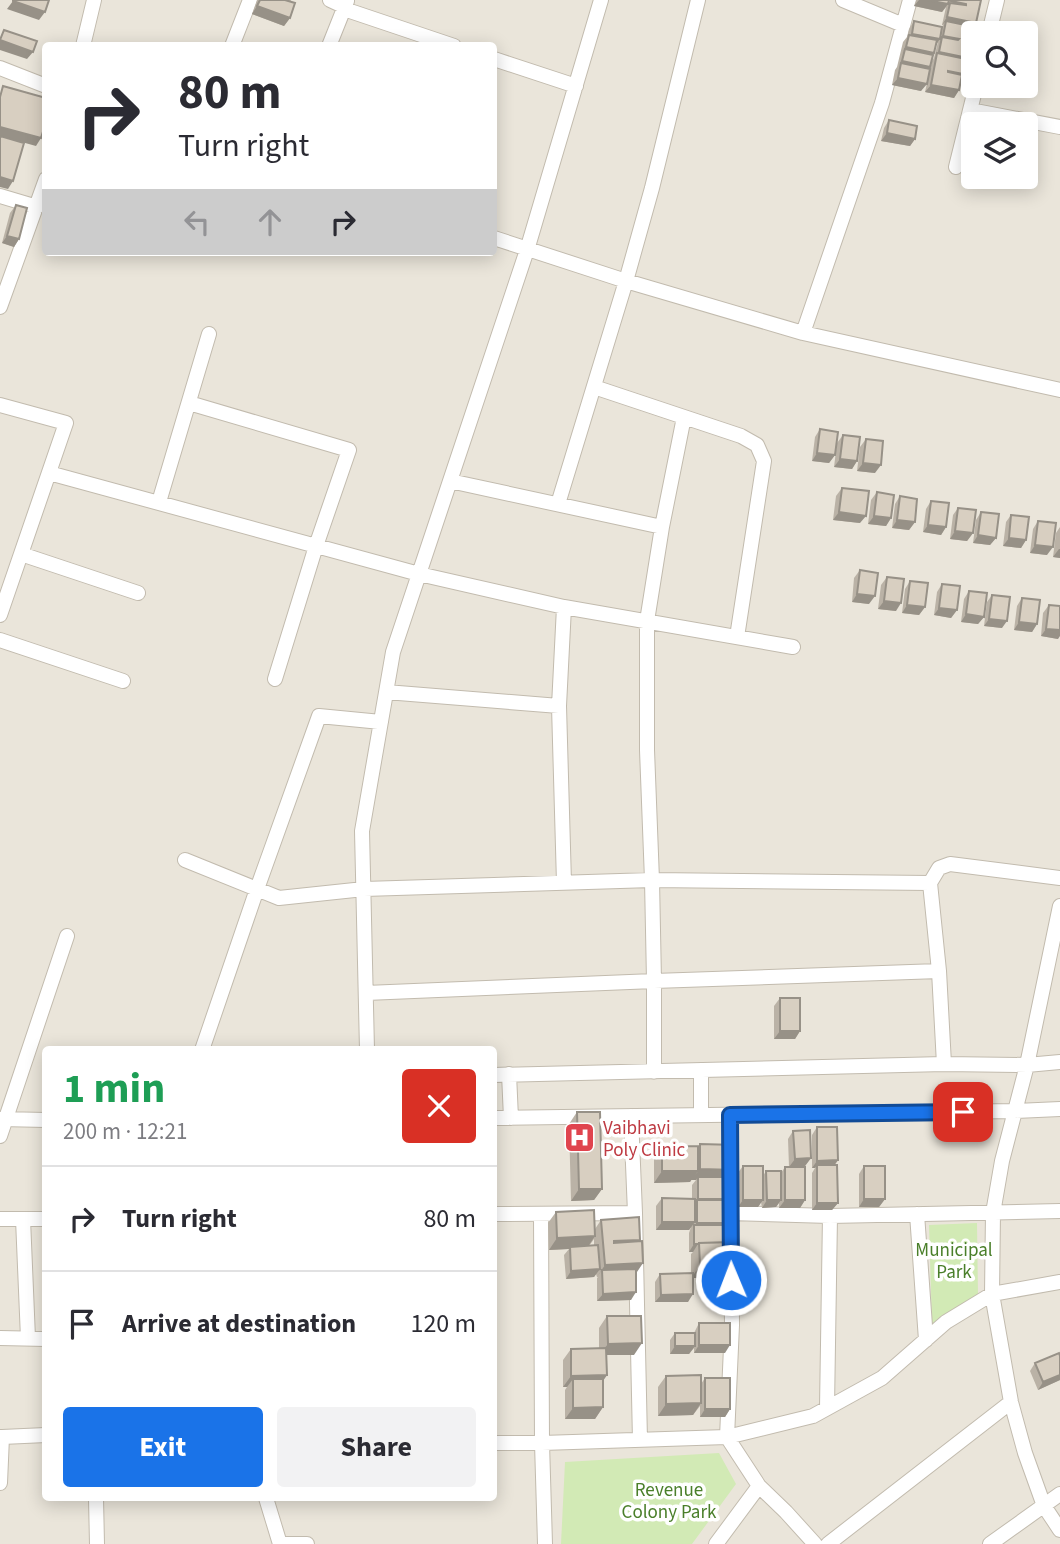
<!DOCTYPE html>
<html lang="en">
<head>
<meta charset="utf-8">
<style>
	:root { --surface:#fff; --page:#f2f2f3; --text:#2b2b33; --muted:#7c7c81; --line:#e1e1e2; --accent:#1a73e8 }
	body { margin:0; font-family:"Source Sans 3",sans-serif; background:var(--page); color:var(--text); height:100vh; display:flex; flex-direction:column; font-size:26px; white-space:nowrap }
	* { box-sizing:border-box; margin:0 }
	p { font-size:23px; color:var(--muted) }
	.icon { flex:none; width:38px; height:38px; fill:none; stroke:currentColor; stroke-width:2; stroke-linecap:round; stroke-linejoin:round }
	.map { position:relative; flex:1; overflow:hidden }
	.details { position:absolute; left:42px; top:1046px; width:455px; height:455px; display:flex; flex-direction:column; background:var(--surface); border-radius:7px; box-shadow:0 4px 18px #0003 }
	.details>* { flex:none }
	.hud { position:absolute; left:42px; top:42px; width:455px; height:214px; border-radius:7px; box-shadow:0 4px 18px #0003; background:#fff; color:var(--text); overflow:hidden }
	.buttons { position:absolute; left:961px; top:21px; display:grid; gap:14px }
	.buttons a { display:grid; place-items:center; width:77px; height:77px; border-radius:7px; background:var(--surface); box-shadow:0 4px 18px #0003; font-size:35px }
	.pin { position:absolute; display:grid; place-items:center; width:60px; height:60px; color:#fff; margin:-30px; border-radius:14px; box-shadow:0 4px 10px #0006 }
	.me { position:absolute; width:77px; margin:-38px; rotate:359deg; stroke-linejoin:round; filter:drop-shadow(0 0 5px #0008) }
	.turn { display:flex; align-items:center; gap:24px; height:147px; padding:0 21px; font-size:32px }
	.turn .icon { width:91px; height:91px; stroke-width:2.5 }
	.turn b { display:block; font-size:49px; line-height:60px }
	.lanes { display:flex; align-items:center; height:66px; padding:0 21px; background:#0003; justify-content:center; gap:35px; direction:ltr }
	.lanes .off { opacity:.35 }
	.round { display:grid; place-items:center; flex:none; width:74px; height:74px; border-radius:7px; background:var(--page) }
	.summary { display:flex; align-items:center; justify-content:space-between; height:119px; padding:0 21px }
	h1 { font-size:42px; font-weight:700; line-height:52px; color:#1e9e55 }
	.button { display:flex; gap:14px; margin-top:auto; padding:14px 21px }
	.button a { flex:1; height:80px; border-radius:7px; background:var(--accent); color:#fff; font-size:28px; font-weight:700; line-height:80px; text-align:center }
	.button a+a { background:var(--page); color:var(--text) }
	ul { padding:0; list-style:none }
	li { display:flex; align-items:center; gap:21px; height:105px; padding:0 21px; border-top:2px solid var(--line) }
	li div { flex:1 }
	li b { display:block; font-size:26px }
	li em { font-style:normal }
	.map>svg:first-child { display:block }
</style>
</head>
<body>
<div class="map">
<svg width="1060" height="1544" viewBox="0 0 1060 1544">
	<rect width="100%" height="100%" fill="#f6f3ec"/>
	<path fill="#eae5da" fill-rule="evenodd" d="M0 0H1060V1544H0ZM973 33H1026V86H973ZM46 46H494V252H46ZM973 124H1026V177H973ZM46 1050H494V1498H46Z"/>
	<path fill="#d2eab5" d="M977 1223 978 1295 932 1325 929 1225Z
		M719 1453 736 1484 692 1544H561L565 1462Z"/>
	<g fill="none" stroke-linecap="round" stroke-linejoin="round">
		<defs>
			<path id="minor" d="M330 0 343 6 344 9 454 46
				M843 0 903 25
				M989 33 997 0
				M83 46 94 0
				M232 46 250 0
				M329 46 347 1
				M494 59 576 86
				M0 68 46 86
				M970 110 1060 127
				M956 167 976 86
				M0 196 37 207
				M494 238 626 281 803 333 1060 390
				M0 307 46 179
				M803 333 882 103 910 0
				M594 387 741 436 757 445 764 461 737 637
				M189 403 349 450 316 546 275 679
				M0 405 66 423 0 615
				M49 473 419 574 564 607 793 647
				M450 481 662 527
				M159 502 209 334
				M558 504 626 281 652 188 698 0
				M21 554 138 593
				M0 640 123 681
				M386 692 559 706
				M185 860 279 898 364 889 652 880 647 750V621L662 527 684 417
				M564 883 559 706 564 607
				M930 883 939 868 950 864 1060 878
				M1060 906 1027 1065 1002 1161 993 1213 992 1294 1011 1402 1025 1453 1044 1506 1060 1530
				M366 993 654 981 939 971
				M202 1050 257 889 319 716 381 722
				M367 1050 362 831 393 652 527 250 601 0
				M701 1070V1115
				M654 1072V981L652 880 930 883 939 971 944 1064
				M509 1074 511 1118
				M494 1075 944 1064 1027 1065 1060 1062
				M631 1116 635 1213 640 1440
				M494 1118 1014 1111 1060 1109
				M0 1119 46 1120
				M0 1136 67 936
				M730 1213 830 1216 1060 1211
				M494 1214 635 1213
				M541 1214 542 1443 545 1544
				M917 1214 926 1340
				M0 1219H46
				M23 1219 28 1338
				M0 1338 46 1339
				M827 1408 830 1216
				M0 1437H2L0 1483
				M2 1437 46 1435
				M494 1443H542L727 1437 813 1416 882 1378 946 1322 992 1294 1060 1282
				M759 1486 786 1512 815 1544
				M96 1498 97 1544
				M266 1498 280 1544
				M280 1544H307
				M716 1544 759 1486 727 1437 732 1325 730 1115
				M828 1544 1011 1402
				M990 1544 1060 1494"/>
		</defs>
		<use href="#minor" stroke="#c2bbae" stroke-width="16"/>
		<use href="#minor" stroke="#fff" stroke-width="14"/>
	</g>
	<path fill="#bab2a6" fill-rule="evenodd" d="M257 0H291L290 2V18L284 26 252 14Z
		M916 0H981L976 23 974 27 968 58 966 61 959 90 954 98 925 92 932 61 934 58 938 42 936 45 921 91 892 85 895 70 897 67 903 42 907 37 909 29 914 21 942 27 943 25H942L946 7 942 12 914 6Z
		M889 120 915 139 910 146 881 141 884 128Z
		M16 205 19 239 14 247 2 243 10 213Z
		M820 429 835 455 829 463 812 461 815 437Z
		M843 435 857 461 852 469 834 467 837 443Z
		M866 439 875 473 857 471 860 447Z
		M842 488 860 523 833 520 836 496Z
		M877 492 891 518 886 526 868 524 871 500Z
		M900 496 915 522 909 530 892 528 895 504Z
		M931 501 946 527 941 535 923 532 926 509Z
		M958 508 973 533 967 541 950 539 953 515Z
		M981 512 996 538 990 545 973 543 976 520Z
		M1011 515 1026 540 1021 548 1003 546 1006 522Z
		M1038 521 1047 555 1030 553 1033 529Z
		M1060 527V558L1053 557 1056 533Z
		M860 570 869 604 852 602 854 578Z
		M887 577 896 611 878 609 881 585Z
		M910 581 925 607 919 615 902 613 905 589Z
		M942 584 957 610 951 618 934 615 937 592Z
		M969 591 984 617 978 624 961 622 964 599Z
		M992 595 1002 628 984 626 987 602Z
		M1022 598 1037 624 1032 632 1014 630 1017 606Z
		M1049 605 1058 639 1041 636 1043 613Z
		M780 998 800 1031 795 1039H774V1006Z
		M577 1112 602 1189 594 1200 571 1201 569 1124Z
		M817 1127 838 1160 835 1165 838 1203 832 1210H812V1173L815 1168H812V1135Z
		M793 1131 811 1158 805 1166 789 1167 788 1139Z
		M700 1144 729 1180 728 1199 727 1200 729 1223 727 1225V1278H693L688 1302H655V1282L660 1274 691 1273V1254L693 1252H689V1233L691 1227 689 1230H656V1206L662 1198H692V1185L696 1180H691L690 1182 654 1183V1158L662 1147 698 1148Z
		M743 1166 763 1176 766 1171 781 1173 785 1167 805 1200 800 1208H779V1203L776 1207 762 1208 761 1202 758 1207H738L737 1174Z
		M864 1166 885 1199 879 1207H859V1174Z
		M556 1212 595 1229 601 1220 639 1241 636 1273 631 1300 597 1301V1278L598 1277H597L596 1274 594 1277 566 1279 564 1255 569 1249 549 1250 548 1223ZM594 1239V1246H589Z
		M607 1316 634 1355H606L607 1375 603 1380V1407L595 1419H565V1390L567 1387H563V1360L571 1349 599 1348V1328Z
		M699 1323 725 1353H694V1348L689 1354H670V1340L675 1333H694Z
		M1035 1363 1060 1380 1038 1390 1030 1371Z
		M666 1376 701 1384 705 1378 730 1409 725 1417H700V1406L693 1415 658 1416V1387Z"/>
	<path fill="#979187" d="M919 0H927L948 4 942 12 914 6Z
		M13 1 45 12 39 20 7 9Z
		M257 6 290 18 284 26 252 14Z
		M947 17 976 23 971 31 946 21 942 25Z
		M912 34 940 39 934 47 908 40Z
		M0 40 33 52 27 59 0 50Z
		M906 47 934 53 929 61 905 49 901 55Z
		M939 52 968 58 963 66 937 55Z
		M902 61 930 67 925 75 900 64Z
		M898 78 927 84 921 91 892 85Z
		M931 85 959 90 954 98 925 92Z
		M0 127 41 138 36 146 0 136Z
		M887 133 915 139 910 146 881 141Z
		M0 177 13 181 8 189 0 187Z
		M7 236 19 239 14 247 2 243Z
		M817 453 835 455 829 463 812 461Z
		M840 459 857 461 852 469 834 467Z
		M863 463 881 465 875 473 857 471Z
		M839 512 866 516 860 523 833 520Z
		M874 516 891 518 886 526 868 524Z
		M897 520 915 522 909 530 892 528Z
		M928 525 946 527 941 535 923 532Z
		M955 531 973 533 967 541 950 539Z
		M978 535 996 538 990 545 973 543Z
		M1009 538 1026 540 1021 548 1003 546Z
		M1035 545 1053 547 1047 555 1030 553Z
		M1059 549H1060V558L1053 557Z
		M857 594 875 596 869 604 852 602Z
		M884 601 901 603 896 611 878 609Z
		M907 605 925 607 919 615 902 613Z
		M939 608 957 610 951 618 934 615Z
		M966 614 984 617 978 624 961 622Z
		M989 619 1007 621 1002 628 984 626Z
		M1019 622 1037 624 1032 632 1014 630Z
		M1046 629 1060 630V636L1058 639 1041 636Z
		M780 1031H800L795 1039H774Z
		M811 1158 805 1166 789 1167 795 1159Z
		M838 1160 832 1168 817 1165 815 1168H812L817 1161Z
		M700 1169 736 1170 727 1181 698 1177 696 1180H691Z
		M662 1171H698L690 1182 654 1183Z
		M579 1189H602L594 1200 571 1201Z
		M698 1199H728L723 1207 697 1200 692 1207Z
		M864 1199H885L879 1207H859Z
		M743 1200H763L758 1207H738Z
		M767 1200H781L776 1207 762 1208Z
		M785 1200H805L800 1208H779Z
		M817 1203H838L832 1210H812Z
		M662 1222H695L689 1230H656Z
		M697 1223H729L723 1231 694 1226Z
		M595 1236 587 1248 549 1250 557 1238Z
		M694 1244H698L693 1252H689Z
		M643 1263 635 1275 602 1270 597 1277 605 1265Z
		M700 1266H736L727 1278H691Z
		M600 1269 594 1277 566 1279 571 1271Z
		M636 1292 631 1300 597 1301 603 1294Z
		M693 1294 688 1302H655L661 1295Z
		M642 1343 634 1355H599L608 1344Z
		M699 1345H730L725 1353H694Z
		M675 1346H695L689 1354H670Z
		M607 1375 599 1387 573 1379 567 1387H563L571 1376Z
		M1060 1375V1380L1038 1390 1043 1382Z
		M701 1403 693 1415 658 1416 666 1404Z
		M603 1407 595 1419H565L573 1408Z
		M705 1409H730L725 1417H700Z"/>
	<path fill="#d8cfc1" stroke="#979187" stroke-width="2" d="M13 0H49L45 12 13 1Z
		M260 0H285L295 3 290 18 257 6Z
		M927 0H949L948 4Z
		M951 0H981L976 23 947 17 950 3 966 5V4L951 1Z
		M914 21 942 27 940 39 912 34Z
		M946 21 975 27 968 58 939 52 942 37 958 40 959 39 943 36Z
		M4 30 37 41 33 52 0 40Z
		M909 35 937 40 934 53 906 47Z
		M905 49 933 55 930 67 902 61Z
		M937 53 966 59 963 74 948 71V72L962 75 959 90 931 85Z
		M901 63 930 69 927 84 898 78Z
		M3 86 46 98V122L41 138 0 127V97Z
		M889 120 917 126 915 139 887 133Z
		M0 136 24 143 13 181 0 177Z
		M16 205 27 208 19 239 7 236Z
		M820 429 838 432 835 455 817 453Z
		M843 435 860 437 857 461 840 459Z
		M866 439 883 441 881 465 863 463Z
		M842 488 869 491 866 516 839 512Z
		M877 492 894 495 891 518 874 516Z
		M900 496 917 499 915 522 897 520Z
		M931 501 949 503 946 527 928 525Z
		M958 508 976 510 973 533 955 531Z
		M981 512 999 514 996 538 978 535Z
		M1011 515 1029 517 1026 540 1009 538Z
		M1038 521 1056 523 1053 547 1035 545Z
		M860 570 878 573 875 596 857 594Z
		M887 577 904 579 901 603 884 601Z
		M910 581 928 583 925 607 907 605Z
		M942 584 960 586 957 610 939 608Z
		M969 591 987 593 984 617 966 614Z
		M992 595 1010 597 1007 621 989 619Z
		M1022 598 1040 600 1037 624 1019 622Z
		M1049 605 1060 606V630L1046 629Z
		M780 998H800V1031H780Z
		M577 1112H600L602 1189H579Z
		M817 1127H837L838 1160 817 1161Z
		M810 1130 811 1158 795 1159 793 1131Z
		M700 1144 736 1145V1170L700 1169Z
		M698 1146V1171H662V1147Z
		M817 1165H837L838 1203H817Z
		M743 1166H763V1200H743Z
		M864 1166H885V1199H864Z
		M785 1167H805V1200H785Z
		M766 1171H781V1200H767Z
		M698 1177H729L728 1199H698Z
		M662 1198 695 1199V1222H662Z
		M697 1200H729V1223H697Z
		M594 1210 595 1236 557 1238 556 1212Z
		M639 1217 640 1240 614 1241V1243L642 1241 643 1263 605 1265 601 1220Z
		M694 1225H730V1242L699 1243V1244H694Z
		M735 1242 736 1266H700L699 1243Z
		M598 1245 600 1269 571 1271 570 1247Z
		M636 1269V1292L603 1294 602 1270Z
		M693 1273V1294L661 1295 660 1274Z
		M607 1316H641L642 1343 608 1344Z
		M699 1323H730V1345H699Z
		M675 1333H695V1346H675Z
		M606 1348 607 1375 571 1376V1349Z
		M1059 1353 1060 1356V1375L1043 1382 1035 1363Z
		M701 1375V1403L666 1404V1376Z
		M705 1378H730V1409H705Z
		M573 1379H603V1407L573 1408Z"/>
	<g fill="none" stroke-linecap="round" stroke-linejoin="round">
		<defs>
			<path id="route" d="M731 1280 730 1115 963 1112"/>
		</defs>
		<use href="#route" stroke="#114b97" stroke-width="18"/>
		<use href="#route" stroke="#1a73e8" stroke-width="12"/>
	</g>
	<defs>
		<symbol id="hospital-square" viewBox="-11 -11 22 22"><rect x="-9" y="-9" width="18" height="18" rx="4" fill="#e0444e" stroke="#fff"/><path d="M-5-5h3v3.5h4V-5h3V5h-3V1.5h-4V5h-3Z" fill="#fff"/></symbol>
	</defs>
	<g fill-rule="evenodd">
		<use href="#hospital-square" x="562" y="1120" width="35" height="35"/>
	</g>
	<g text-anchor="middle" stroke-width="7" stroke-linejoin="round" paint-order="stroke">
		<g font-size="19" fill="#be3a42" stroke="#fff" text-anchor="start">
			<text x="603" y="1134">Vaibhavi<tspan x="603" dy="22">Poly Clinic</tspan></text>
		</g>
		<g font-size="19" fill="#4a7f2a" stroke="#fff">
			<text x="954" y="1256">Municipal<tspan x="954" dy="22">Park</tspan></text>
			<text x="669" y="1496">Revenue<tspan x="669" dy="22">Colony Park</tspan></text>
		</g>
	</g>
</svg>
<div class="buttons">
<a><svg class="icon" aria-label="search" viewBox="0 0 24 24"><circle cx="10" cy="10" r="6"/><path d="M15 15l6 6"/></svg></a>
<a><svg class="icon" aria-label="layers" viewBox="0 0 24 24"><path d="M12 4l9 5-9 5-9-5zM3 14l9 5 9-5"/></svg></a>
</div>
<div class="pin" style="left:963px;top:1112px;background:#d93025"><svg class="icon" aria-label="arrive" viewBox="0 0 24 24"><path d="M6 21V4h12l-3 4 3 4H6"/></svg></div>
<svg class="me" style="left:731px;top:1280px" viewBox="-20 -20 40 40"><circle r="17" fill="#1a73e8" stroke="#fff" stroke-width="3"/><path d="M0-11L8 9 0 5-8 9z" fill="#fff"/></svg>
<div class="hud">
<div class="turn"><svg class="icon" aria-label="right" viewBox="0 0 24 24"><path d="M7 20v-9h11M14 6l5 5-5 5"/></svg><div><b>80 m</b>Turn right</div></div>
<div class="lanes"><svg class="icon off" aria-label="left" viewBox="0 0 24 24"><path d="M17 20v-9H6M10 6l-5 5 5 5"/></svg><svg class="icon off" aria-label="ahead" viewBox="0 0 24 24"><path d="M12 20V5M6 11l6-6 6 6"/></svg><svg class="icon" aria-label="right" viewBox="0 0 24 24"><path d="M7 20v-9h11M14 6l5 5-5 5"/></svg></div>
</div>
<section class="details">
<div class="summary"><div><h1>1 min</h1><p>200 m · 12:21</p></div><a class="round" style="background:#d93025;color:#fff"><svg class="icon" aria-label="close" viewBox="0 0 24 24"><path d="M6 6l12 12M18 6L6 18"/></svg></a></div>
<ul>
<li><svg class="icon" aria-label="right" viewBox="0 0 24 24"><path d="M7 20v-9h11M14 6l5 5-5 5"/></svg><div><b>Turn right</b></div><em>80 m</em></li>
<li><svg class="icon" aria-label="arrive" viewBox="0 0 24 24"><path d="M6 21V4h12l-3 4 3 4H6"/></svg><div><b>Arrive at destination</b></div><em>120 m</em></li>
</ul>
<div class="button"><a>Exit</a><a>Share</a></div>
</section>
</div>
</body>
</html>
